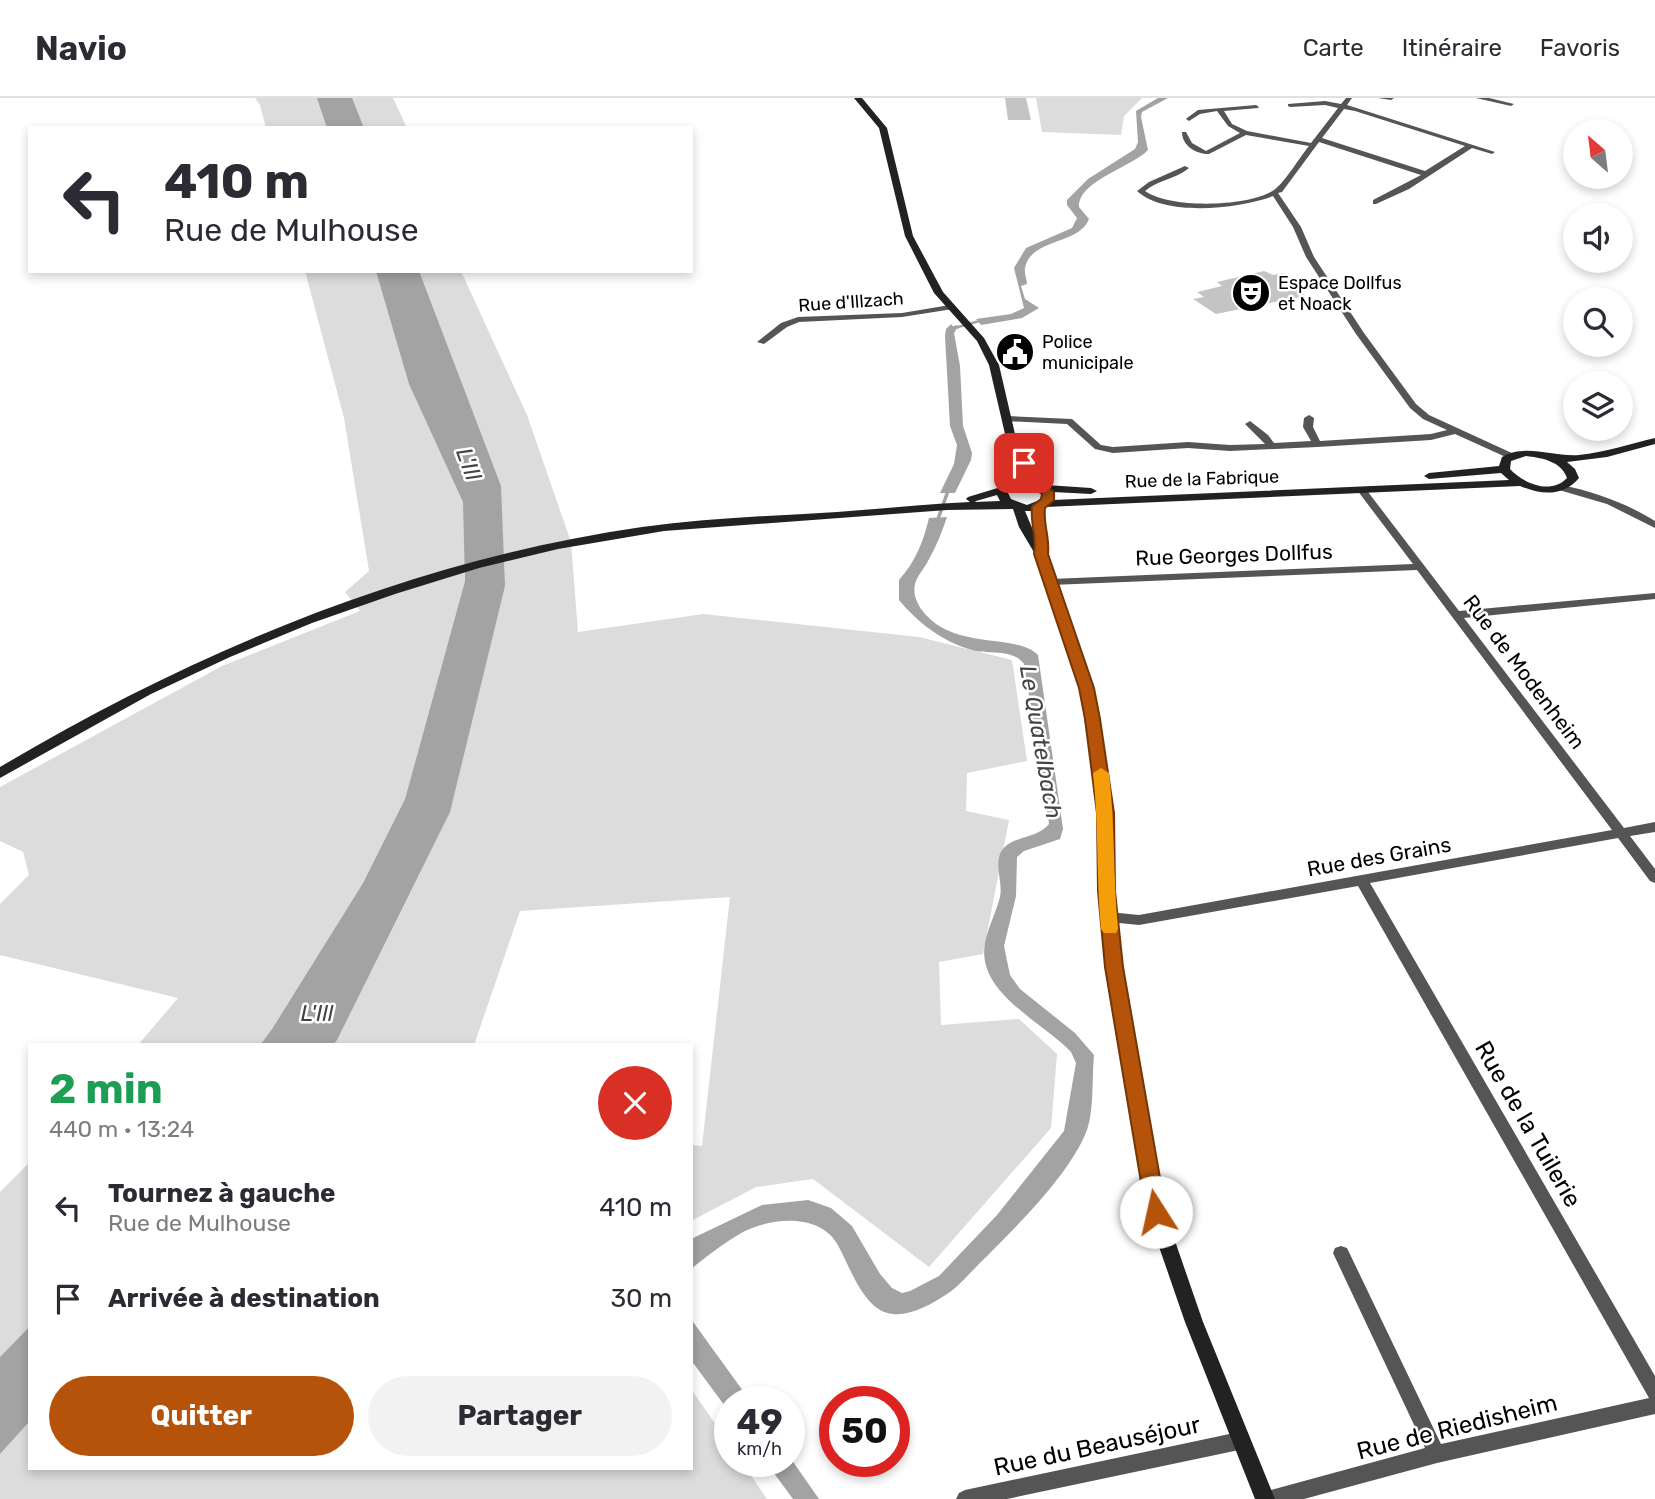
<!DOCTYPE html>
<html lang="fr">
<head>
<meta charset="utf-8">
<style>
	:root { --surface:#fff; --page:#f2f2f3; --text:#2b2b33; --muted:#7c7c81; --line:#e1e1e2; --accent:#b45309 }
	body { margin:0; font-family:Rubik,sans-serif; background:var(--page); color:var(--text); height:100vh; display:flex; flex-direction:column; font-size:26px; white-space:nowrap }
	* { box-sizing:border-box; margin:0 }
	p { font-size:23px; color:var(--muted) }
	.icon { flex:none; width:38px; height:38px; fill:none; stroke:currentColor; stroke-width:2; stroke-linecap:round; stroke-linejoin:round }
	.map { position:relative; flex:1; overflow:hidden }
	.side { position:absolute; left:28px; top:945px; width:665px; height:427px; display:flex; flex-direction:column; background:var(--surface); border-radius:0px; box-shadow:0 4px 10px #0003 }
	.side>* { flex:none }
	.top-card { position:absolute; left:28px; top:28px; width:665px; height:147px; border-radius:0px; box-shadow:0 4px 10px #0003; background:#fff; color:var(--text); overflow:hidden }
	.needle { width:46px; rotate:332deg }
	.tools { position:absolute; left:1563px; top:21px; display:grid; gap:14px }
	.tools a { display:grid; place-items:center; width:70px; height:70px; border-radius:50%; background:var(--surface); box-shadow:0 4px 10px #0003; font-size:35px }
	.speed { position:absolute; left:714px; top:1288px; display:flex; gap:14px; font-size:35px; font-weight:700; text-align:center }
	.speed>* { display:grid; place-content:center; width:91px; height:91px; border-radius:50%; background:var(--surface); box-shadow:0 4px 10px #0003; line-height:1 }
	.speed small { font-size:18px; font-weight:400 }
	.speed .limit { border:10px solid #d22; background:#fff; color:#111 }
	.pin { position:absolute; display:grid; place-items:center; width:60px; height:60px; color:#fff; margin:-30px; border-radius:14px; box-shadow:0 4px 10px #0006 }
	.me { position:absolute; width:77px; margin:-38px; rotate:350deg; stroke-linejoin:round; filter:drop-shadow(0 0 5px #0008) }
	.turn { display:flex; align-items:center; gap:24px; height:147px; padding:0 21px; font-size:32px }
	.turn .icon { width:91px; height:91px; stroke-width:2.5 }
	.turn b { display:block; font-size:49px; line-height:60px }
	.round { display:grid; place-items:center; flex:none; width:74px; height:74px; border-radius:37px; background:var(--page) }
	.head { display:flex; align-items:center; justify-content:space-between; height:119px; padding:0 21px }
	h1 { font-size:42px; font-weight:700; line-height:52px; color:#1e9e55 }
	.cta { display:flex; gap:14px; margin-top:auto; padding:14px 21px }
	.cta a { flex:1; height:80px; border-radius:42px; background:var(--accent); color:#fff; font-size:28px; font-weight:700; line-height:80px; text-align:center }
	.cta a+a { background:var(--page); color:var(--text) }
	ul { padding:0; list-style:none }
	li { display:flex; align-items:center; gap:21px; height:91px; padding:0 21px }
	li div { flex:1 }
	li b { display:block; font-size:26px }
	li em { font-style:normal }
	header { display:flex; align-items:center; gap:42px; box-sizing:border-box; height:98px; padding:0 35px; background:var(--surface); border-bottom:2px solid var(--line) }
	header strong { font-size:33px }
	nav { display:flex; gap:38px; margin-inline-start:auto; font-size:24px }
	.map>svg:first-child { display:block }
</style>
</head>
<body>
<header>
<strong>Navio</strong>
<nav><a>Carte</a><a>Itinéraire</a><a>Favoris</a></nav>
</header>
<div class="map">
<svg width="1655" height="1401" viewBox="0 0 1655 1401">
	<rect width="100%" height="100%" fill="#fff"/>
	<path fill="#dcdcdc" d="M255 0H393L407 30H266L260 7Z
		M1036 0H1142L1124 18 1121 37 1042 34Z
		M305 173H461L527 317 571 444 578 534 703 516 919 539 1012 562 1027 663 967 675 966 713 1009 722 983 856 939 864 941 927 1019 921 1057 956 1051 1030 929 1169 813 1081 756 1089 691 1123V1047L702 1048 730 799 520 813 474 947H333L505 488 464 468 465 483 405 701 363 785 272 931 260 947H138L178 900 0 857V806L29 777 23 754 0 743V689L222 568 360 513 345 494 369 473 344 320Z
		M30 1064V1228L0 1259V1094Z
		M691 1291 730 1347V1363H741L767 1401H0V1356L30 1323V1370H691Z"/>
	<path fill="#a3a3a3" d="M317 0H352L364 30H327Z
		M1158 0H1168L1142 14 1141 19 1148 52C1132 69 1078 83 1079 109L1089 121C1079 147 1031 140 1025 170 1024 174 1027 182 1027 186L1021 188 1025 201 1039 210 1022 220 981 227 976 221 1011 216 1024 210 1014 170 1026 150 1072 130 1077 120 1067 107V102L1088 81 1135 51 1138 44 1136 13Z
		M376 173H419L501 388 505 488 450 714 337 942 333 947H260L272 931 363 785 405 701 465 483 463 404 409 286Z
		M951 226 956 232 954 235 960 268 963 328 972 355 971 362 955 395H940L954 366 957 347 950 328 945 238 946 231Z
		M947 419C942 434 936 449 928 463 924 471 917 478 915 486 913 496 916 502 921 511 952 554 1016 534 1038 557L1063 731 1060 741 1024 753 1017 759 1016 798 1004 848 1010 877 1020 891 1075 935 1094 957C1092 978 1094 1013 1087 1032 1070 1077 1013 1132 978 1167 968 1177 958 1189 947 1196 932 1206 911 1218 893 1216 863 1214 849 1165 836 1144 817 1115 770 1120 743 1134 725 1144 707 1158 691 1171V1141L762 1107 808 1102 831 1110 852 1128 880 1176 892 1190 902 1195 910 1193 939 1178 997 1117 1064 1033 1076 965 1071 954C1042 923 976 895 985 845 988 830 996 814 1000 799 1003 785 995 770 1000 756 1008 737 1037 742 1049 726L1024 566C1012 550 989 557 972 552 943 544 917 524 899 502V482C916 463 923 444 929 420Z
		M691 1221 751 1304H730V1315L691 1262Z
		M30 1228V1323L0 1356V1259Z
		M789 1358 819 1401H793L765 1363H789Z"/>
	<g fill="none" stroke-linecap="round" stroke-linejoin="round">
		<path stroke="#a3a3a3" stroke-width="2.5" d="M951 231 983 222"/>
		<path stroke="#a3a3a3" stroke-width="3.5" d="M951 231 957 229
			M937 424 949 390"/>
	</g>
	<path fill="#c4c4c4" d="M1005 0H1026L1031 22H1008Z
		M1264 173 1273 177 1283 175 1287 181 1293 180 1305 198 1216 216 1193 201 1204 199 1197 194 1222 188 1217 184Z"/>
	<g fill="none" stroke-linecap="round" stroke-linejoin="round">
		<path fill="#555" fill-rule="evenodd" d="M1346 0H1352L1347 7 1495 54 1492 56 1472 50 1409 91 1376 106H1373V102L1421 77 1319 44 1282 94 1278 95 1301 129 1314 159 1364 235 1416 306 1429 317 1514 356V360H1508L1455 336 1431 342 1317 349 1230 353 1188 350 1113 355 1095 351 1067 326 1005 323 1003 321 1008 318 1072 321 1101 347 1113 349 1188 344 1230 347 1265 346 1245 326 1250 323 1268 337 1274 345 1311 343 1303 329 1304 320 1309 317 1314 320 1313 329 1320 343 1431 336 1447 332 1423 321 1410 310 1356 236 1306 159 1293 129 1273 98C1239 111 1165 119 1137 93L1149 84 1185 68 1189 70C1176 81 1158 82 1145 93 1170 111 1249 109 1274 92 1286 83 1299 60 1309 48L1246 37 1209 56C1196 56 1182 48 1182 34H1186L1192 45 1206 53 1240 35 1228 28 1217 13 1200 16 1189 23 1186 21 1187 20 1198 12 1256 7 1259 9 1258 10 1224 13 1232 26 1247 33 1311 45 1338 10 1325 7 1290 9 1288 8V6L1325 3 1341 6ZM1344 11 1355 13 1465 48 1425 73 1322 40Z
			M1378 0H1394L1391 2Z
			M1476 0H1489L1514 6 1511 8Z
			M950 207 954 209 953 211 902 219 799 224 787 229 764 246 757 244 781 225 798 219 902 215Z
			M1562 387C1595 394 1626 405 1655 423V430L1607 406 1559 392V388Z
			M1362 389 1365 390 1459 513 1655 495V501L1464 520 1624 730 1655 724V734L1630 738 1655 771V785L1650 783 1618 740 1370 785 1655 1278V1316L1437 1365 1304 1401H1262L1265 1395 1271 1392 1425 1350 1333 1155 1335 1150 1341 1148 1347 1150 1441 1346 1649 1300 1358 788 1139 827 1109 824 1104 823 1102 819 1104 815 1109 814 1139 817 1612 732 1417 472 1051 487 1046 484 1051 481 1413 466 1357 392Z
			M1239 1334 1245 1337 1248 1343 1245 1349 1239 1352 1007 1401H956L959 1395 965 1392Z"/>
		<path fill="#222" fill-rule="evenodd" d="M854 0H862L887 30 913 138 943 194 984 240 999 267 1015 336 1039 383 1046 387 1091 390 1097 393 1091 396 1053 394V402L1509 382 1501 375 1429 381 1424 378 1429 375 1499 368 1502 359C1526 345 1552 359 1579 357 1605 354 1630 346 1655 340V346L1607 359 1567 364 1575 371 1579 380C1563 399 1541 397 1520 388L1045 409 1046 455 1092 590 1099 621 1112 715 1113 793 1122 869 1165 1114 1203 1224 1275 1401H1255L1185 1224 1147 1114 1106 869 1099 793 1098 715 1080 590 1035 456 1019 429 1013 411 947 412 664 433 558 451 479 470 395 496 312 525 230 559 151 596 0 680V669C197 552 414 462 642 429 707 420 772 418 837 414 881 411 925 406 970 404L966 401 968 399 1001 389 1005 379V336L989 267 977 243 934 195 905 138 879 30ZM1015 358 1026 381 1015 382ZM1526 358C1542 360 1561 363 1567 380 1551 397 1524 386 1510 371L1511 363ZM1026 387 1036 390 1042 395V401L1027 407 1011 401 1008 395 1010 391ZM997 397 1000 403 975 404 976 403ZM1025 413H1033L1035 437Z"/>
	</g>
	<path fill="#b45309" stroke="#753606" stroke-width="2" d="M1024 361 1028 362 1039 383 1054 394V402L1045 410C1043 426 1050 440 1048 456L1094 590 1100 621 1114 715 1115 793 1123 869 1166 1114 1163 1120 1156 1123 1149 1120 1146 1114 1105 869 1098 793 1097 715 1085 621 1079 590 1034 456C1037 439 1030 425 1032 408L1041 401 1042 396 1029 387 1018 365Z"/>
	<path fill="#f59e0b" d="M1101 670 1109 675C1115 727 1113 779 1118 831L1116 835H1104L1101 831C1096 779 1099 727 1093 675Z"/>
	<defs>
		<symbol id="theatre-disc" viewBox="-11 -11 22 22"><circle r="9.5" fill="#000" stroke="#fff"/><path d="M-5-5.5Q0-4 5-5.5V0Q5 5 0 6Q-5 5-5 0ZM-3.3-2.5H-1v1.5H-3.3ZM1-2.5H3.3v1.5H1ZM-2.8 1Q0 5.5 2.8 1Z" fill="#fff"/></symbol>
		<symbol id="civic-disc" viewBox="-11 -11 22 22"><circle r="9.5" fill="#000" stroke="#fff"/><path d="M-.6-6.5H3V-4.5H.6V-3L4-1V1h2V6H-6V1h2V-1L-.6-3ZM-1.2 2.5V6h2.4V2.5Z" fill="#fff"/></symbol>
	</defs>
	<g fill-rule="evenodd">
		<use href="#theatre-disc" x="1229" y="173" width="44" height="44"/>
		<use href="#civic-disc" x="993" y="232" width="44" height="44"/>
	</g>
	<g text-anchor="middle" stroke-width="5" stroke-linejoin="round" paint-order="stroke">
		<g font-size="18" fill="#000" stroke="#fff" text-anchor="start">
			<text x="1278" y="191">Espace Dollfus<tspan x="1278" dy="21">et Noack</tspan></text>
			<text x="1042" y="250">Police<tspan x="1042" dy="21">municipale</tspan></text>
		</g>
		<g font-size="18" fill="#000" stroke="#fff">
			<text transform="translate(851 204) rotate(-4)" y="6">Rue d'Illzach</text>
			<text transform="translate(1202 381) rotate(-2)" y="6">Rue de la Fabrique</text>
		</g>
		<g font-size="21" fill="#000" stroke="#fff">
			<text transform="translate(1234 457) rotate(-2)" y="7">Rue Georges Dollfus</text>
			<text transform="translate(1524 574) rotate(53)" y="7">Rue de Modenheim</text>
			<text transform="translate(1379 759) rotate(-10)" y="7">Rue des Grains</text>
		</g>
		<g font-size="23" font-style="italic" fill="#444" stroke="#fff">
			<text transform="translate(469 366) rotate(70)" y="8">L'Ill</text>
			<text transform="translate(1041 644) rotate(80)" y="8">Le Quatelbach</text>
			<text x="317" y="923">L'Ill</text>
		</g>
		<g font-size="24" fill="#000" stroke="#fff">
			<text transform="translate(1528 1026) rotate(60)" y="8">Rue de la Tuilerie</text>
			<text transform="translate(1457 1329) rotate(-14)" y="8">Rue de Riedisheim</text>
			<text transform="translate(1097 1348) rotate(-12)" y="8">Rue du Beauséjour</text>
		</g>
	</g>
</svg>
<div class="tools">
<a><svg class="needle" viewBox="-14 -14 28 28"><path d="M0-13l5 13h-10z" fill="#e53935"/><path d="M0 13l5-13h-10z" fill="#7c7c81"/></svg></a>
<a><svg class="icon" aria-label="sound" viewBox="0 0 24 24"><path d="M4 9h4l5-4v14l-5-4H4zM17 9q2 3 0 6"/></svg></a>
<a><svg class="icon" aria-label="search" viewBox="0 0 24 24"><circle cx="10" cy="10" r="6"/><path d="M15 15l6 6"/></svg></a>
<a><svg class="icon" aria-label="layers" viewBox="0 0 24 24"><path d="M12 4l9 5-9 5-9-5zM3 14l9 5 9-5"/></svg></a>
</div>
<div class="speed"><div>49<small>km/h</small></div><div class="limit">50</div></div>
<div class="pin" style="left:1024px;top:365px;background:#d93025"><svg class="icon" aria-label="arrive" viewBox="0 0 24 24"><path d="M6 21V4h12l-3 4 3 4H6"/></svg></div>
<svg class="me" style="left:1156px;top:1114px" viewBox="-20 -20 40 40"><circle r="19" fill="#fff"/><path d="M0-13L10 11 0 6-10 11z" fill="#b45309"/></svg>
<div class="top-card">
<div class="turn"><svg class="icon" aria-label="left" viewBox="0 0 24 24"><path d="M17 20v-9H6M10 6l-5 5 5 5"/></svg><div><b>410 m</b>Rue de Mulhouse</div></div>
</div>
<section class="side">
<div class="head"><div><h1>2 min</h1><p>440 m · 13:24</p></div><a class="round" style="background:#d93025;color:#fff"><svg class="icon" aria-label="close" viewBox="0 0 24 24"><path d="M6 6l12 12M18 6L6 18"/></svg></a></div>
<ul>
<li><svg class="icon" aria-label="left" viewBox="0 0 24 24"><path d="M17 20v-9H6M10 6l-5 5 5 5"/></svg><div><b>Tournez à gauche</b><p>Rue de Mulhouse</p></div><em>410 m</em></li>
<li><svg class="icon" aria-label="arrive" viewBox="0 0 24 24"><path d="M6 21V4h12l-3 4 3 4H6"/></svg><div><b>Arrivée à destination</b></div><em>30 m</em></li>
</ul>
<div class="cta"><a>Quitter</a><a>Partager</a></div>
</section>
</div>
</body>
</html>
